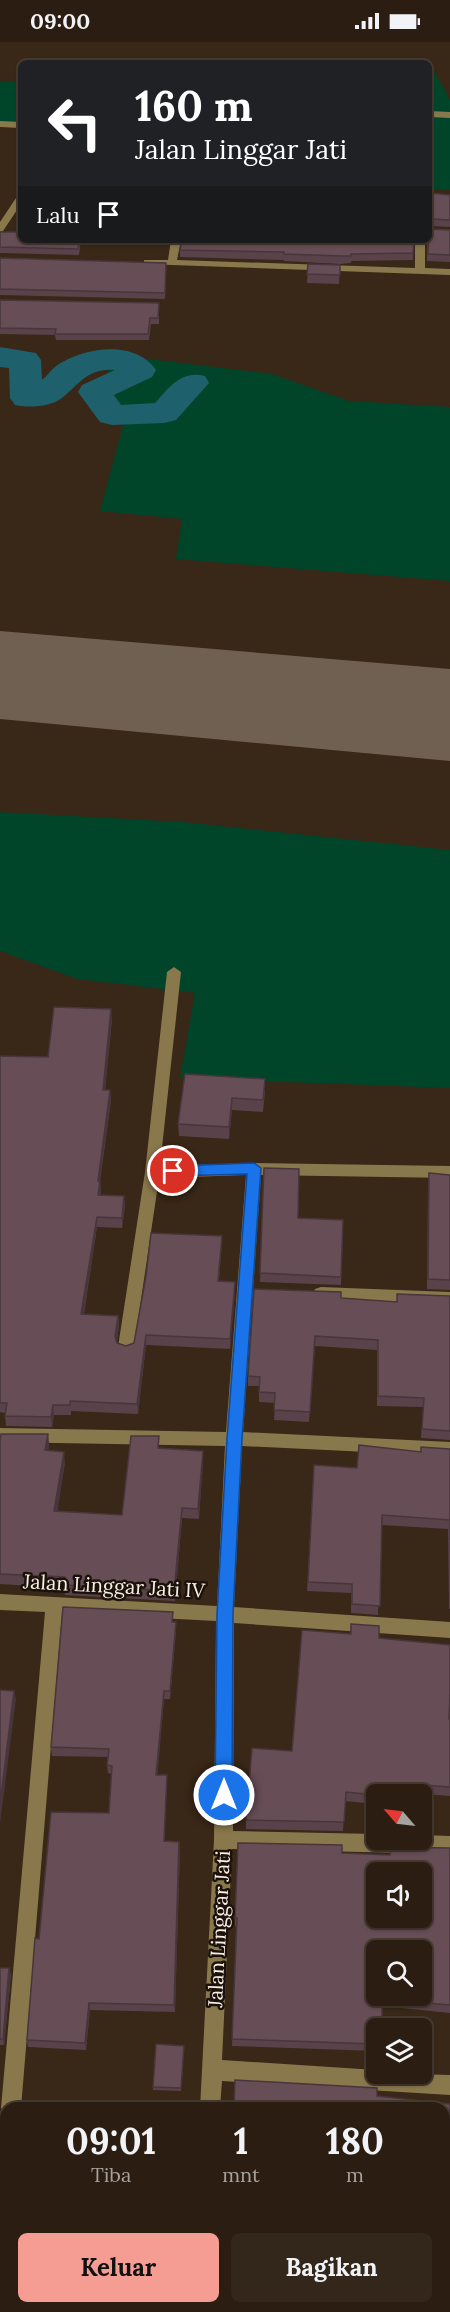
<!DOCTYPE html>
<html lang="id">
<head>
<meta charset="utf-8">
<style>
	:root { --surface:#2b1d11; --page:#33261a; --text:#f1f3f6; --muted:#a6a29f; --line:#473b31; --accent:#f59c93 }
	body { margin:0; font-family:Lora,serif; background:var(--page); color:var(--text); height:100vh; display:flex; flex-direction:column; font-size:22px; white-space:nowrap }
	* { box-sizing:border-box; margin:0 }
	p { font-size:20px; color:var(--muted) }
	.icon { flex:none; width:33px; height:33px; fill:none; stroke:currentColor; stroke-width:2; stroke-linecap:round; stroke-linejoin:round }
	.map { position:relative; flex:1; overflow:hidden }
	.sheet { position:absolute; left:0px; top:2060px; width:450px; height:212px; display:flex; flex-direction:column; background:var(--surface); border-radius:18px 18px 0 0; box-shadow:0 2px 4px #0004,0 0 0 2px var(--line) }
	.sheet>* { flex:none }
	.banner { position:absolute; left:18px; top:18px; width:414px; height:183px; border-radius:9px; box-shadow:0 2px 4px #0004,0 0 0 2px var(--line); background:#202124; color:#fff; overflow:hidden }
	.needle { width:39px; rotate:298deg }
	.buttons { position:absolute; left:366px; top:1742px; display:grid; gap:12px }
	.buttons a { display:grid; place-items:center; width:66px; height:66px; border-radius:9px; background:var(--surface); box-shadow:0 2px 4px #0004,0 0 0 2px var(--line); font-size:30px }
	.pin { position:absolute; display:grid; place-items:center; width:51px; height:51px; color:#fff; margin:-26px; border:3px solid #fff; border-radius:50%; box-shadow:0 2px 6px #0007 }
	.me { position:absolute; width:66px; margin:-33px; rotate:0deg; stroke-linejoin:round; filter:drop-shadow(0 0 4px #0008) }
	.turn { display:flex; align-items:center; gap:21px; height:126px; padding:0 18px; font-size:27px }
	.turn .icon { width:78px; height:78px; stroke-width:2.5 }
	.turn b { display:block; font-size:42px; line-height:51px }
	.then { display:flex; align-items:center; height:57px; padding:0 18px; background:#0003; gap:12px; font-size:22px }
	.eta { display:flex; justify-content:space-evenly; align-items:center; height:102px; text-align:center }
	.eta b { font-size:36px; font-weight:700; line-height:42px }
	.cta { display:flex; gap:12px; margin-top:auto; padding:12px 18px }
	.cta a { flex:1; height:69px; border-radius:9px; background:var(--accent); color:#111; font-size:24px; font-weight:700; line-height:69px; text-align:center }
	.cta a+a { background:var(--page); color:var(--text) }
	.status { display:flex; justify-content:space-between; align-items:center; height:42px; padding:0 30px; background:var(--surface); direction:ltr }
	.status svg { height:16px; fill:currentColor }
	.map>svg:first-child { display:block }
</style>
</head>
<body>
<div class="status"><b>09:00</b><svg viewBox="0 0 49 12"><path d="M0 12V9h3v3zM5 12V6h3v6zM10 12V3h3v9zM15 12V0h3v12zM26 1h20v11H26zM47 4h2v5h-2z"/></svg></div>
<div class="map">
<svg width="450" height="2270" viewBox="0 0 450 2270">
	<rect width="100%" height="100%" fill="#392717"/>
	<path fill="#00452a" d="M429 20 450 58V147H429V21H426Z
		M21 39V82H0V40Z
		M149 317 272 332 349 359 450 365V539L176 517 182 477 100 469 124 380 106 325Z
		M0 770 182 780 450 808V1046L180 1036 195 951 78 937 0 909Z
		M444 2174 450 2175V2270H222V2265H444Z"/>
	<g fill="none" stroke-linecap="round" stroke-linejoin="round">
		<path fill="#1e616d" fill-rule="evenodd" d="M0 305 36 311 41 318 42 338C47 334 51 328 56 324 83 305 135 297 156 328L152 335 114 353 121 363 155 361C170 345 181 328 205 334L209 341 176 378 164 381 112 383 100 380 78 350 82 343 115 328C89 325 79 342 62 356 51 365 28 366 15 363L10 356 9 326 0 325Z"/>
		<path fill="#706051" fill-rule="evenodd" d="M0 589 450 627V719L0 677Z"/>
		<path fill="#89784c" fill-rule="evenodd" d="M429 69 450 70V76L429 75Z
			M0 79 21 80V86L0 85Z
			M21 152V162L3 189 0 190V180L18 153Z
			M171 198H181L177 218 415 226V198H425V226L450 227V233L144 222V218H168Z
			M174 925 181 930 160 1124 254 1121 450 1124V1136L261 1133 243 1390 450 1400V1414L242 1404 234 1565 450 1580V1596L234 1581 233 1789 376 1792V1797H422V1793L450 1794V1812L232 1807 222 2018 376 2028V2031L450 2033V2053L222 2039 220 2066H200L214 1798 216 1579 62 1571 21 2066H6V2074L1 2066 45 1570 0 1568V1552L217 1564 225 1404 0 1400V1386L226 1390 246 1133 159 1136 134 1305 132 1310 126 1312 120 1310 118 1305 145 1130 167 930Z
			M321 1245 450 1250V1262L321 1257 315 1255 313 1251 315 1247Z
			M188 2265H210L209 2270H187Z"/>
	</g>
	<path fill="#594249" d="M429 151 450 153V185L429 184Z
		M450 188V220L427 219V198Z
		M0 190 21 198H81L79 213 0 211Z
		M414 198 413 218 351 219V221L340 222 284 219V218L180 215V208Z
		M0 216 166 221 165 257 0 253Z
		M308 222 340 223 339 242 307 241Z
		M0 258 159 261V282H151L149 298H56L55 293 0 292Z
		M112 977 105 1048H110L111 1059 100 1139 101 1149V1153L124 1154 125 1164 122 1186 97 1185 84 1272 118 1274 119 1284 117 1299V1301L126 1304 134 1301 222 1194 219 1239 235 1240 230 1307 146 1303 138 1372 71 1369V1373H54L52 1385 6 1384 5 1374V1371L0 1370V1014L48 1015Z
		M185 1032 265 1049 263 1070 232 1068 229 1097 179 1094 178 1082Z
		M264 1126 298 1176 343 1178 341 1243 260 1240Z
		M429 1131 450 1133V1248L427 1247 428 1142Z
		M450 1254V1398L421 1396 423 1365 377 1364V1308L315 1304 309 1380 274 1378 275 1361 259 1360V1344H248V1334L341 1256 396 1260Z
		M48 1392 49 1403 48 1408 65 1420 57 1469 122 1473 159 1406 203 1419 199 1477 182 1476 175 1559 65 1553 64 1546 0 1542V1399Z
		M450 1407V1567H449L448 1487 381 1483 378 1573 351 1571V1551L307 1549 314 1423 357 1426 421 1410Z
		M173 1580H176V1589L170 1657H164L157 1733H167L164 1799 180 1808 175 1970 90 1968 86 2008 28 2005 27 1998 39 1897 109 1771 111 1732 108 1731 107 1723 108 1715 52 1714 51 1705Z
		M351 1582 379 1596 449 1677H450V1754L425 1752 423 1766H422V1752H376V1762L345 1759 343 1789 246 1787V1778L292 1709 350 1592Z
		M390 1805 450 1806V1971L382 1964 376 1986V2009L232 2004 236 1884H235V1876L342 1811 389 1813Z
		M0 1926H9L11 1933 4 2003H0Z
		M184 2004 181 2049 153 2048V2045Z
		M377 2054 450 2062V2169H444V2066Z"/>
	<path fill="#48363c" d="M111 967 112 977 104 1058 103 1048Z
		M110 1048 111 1059 98 1149V1139Z
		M232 1056V1068L229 1097V1085Z
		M100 1139 101 1149 99 1163 98 1153Z
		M124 1154 125 1164 122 1186V1176Z
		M97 1175V1185L82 1282 81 1272Z
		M222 1194V1204L218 1249V1239Z
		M235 1240V1250L230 1307V1297Z
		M118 1274 119 1284 116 1305 115 1295Z
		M146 1293V1303L138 1372 137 1362Z
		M53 1363 54 1373 52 1385 51 1375Z
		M48 1392 49 1403 46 1419 45 1408Z
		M203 1409V1419L199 1477 198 1467Z
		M64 1410 65 1420 56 1480 54 1469Z
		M182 1466V1476L175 1559 174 1549Z
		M176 1580V1589L170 1657V1649Z
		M14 1649 16 1657 0 1782V1762Z
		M164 1649V1657L157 1741 156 1733Z
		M167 1733V1741L164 1807V1799Z
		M179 1800 180 1808 175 1970 174 1963Z
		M9 1926 11 1933 4 2003 3 1997Z
		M89 1961 90 1968 86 2008 85 2001Z"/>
	<path fill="#674d55" stroke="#48363c" stroke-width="1.5" fill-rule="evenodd" d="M429 151 450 153V178L429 177Z
		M429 187 450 188V213L428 212Z
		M0 190H21V198H80L78 207 0 205Z
		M182 198H414L413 211 351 212V214H341L284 212V210L180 208Z
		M0 216 166 221 165 251 0 247Z
		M308 222 340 223V233L307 232Z
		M0 258 159 261 158 276H150L148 292H55L56 287 0 286Z
		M54 965 111 967 103 1048H110L98 1139H100L98 1153 124 1154 122 1176 97 1175 81 1272 118 1274 115 1295 117 1301 126 1304 134 1301 146 1234 151 1191 222 1194 218 1239 235 1240 230 1297 146 1293 137 1362 70 1359V1363H53L51 1375 5 1374 7 1361H0V1014L48 1015Z
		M185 1032 265 1037 263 1058 232 1056 229 1085 178 1082Z
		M264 1126 299 1127 298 1176 343 1178 341 1235 260 1231Z
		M429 1131 450 1133V1238L428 1237Z
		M254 1247 341 1250V1256L397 1260V1252L450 1254V1389L422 1387 424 1356 378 1354V1298L315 1294 310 1370 274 1368 275 1351 259 1350 260 1335 248 1334Z
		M1 1392H48L45 1408 64 1410 54 1469 122 1473 131 1394H159L158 1406 203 1409 198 1467 182 1466 174 1549 64 1543 65 1535 0 1532V1399Z
		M359 1403 421 1410V1405L450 1407V1498V1478L382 1473 380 1564 352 1562V1542L308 1540 314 1423 357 1426Z
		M63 1565 173 1570 172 1580H176L170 1649H164L156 1733H167L164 1799 179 1800 174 1963 89 1961 85 2001 27 1998 35 1896 39 1897 51 1770 109 1771 112 1724 107 1723 109 1707 51 1705Z
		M351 1582 379 1584V1596L450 1603V1652L449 1677H450V1745L425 1743V1757H422V1752H376V1753L346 1750 344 1780 246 1778 252 1706 292 1709 302 1588 351 1592Z
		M0 1648 14 1649 0 1762Z
		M238 1801 342 1803V1811L390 1813V1805L450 1806V1963L382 1957V1986H376V2002L232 1997 237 1876H235ZM376 1830H422V1875H376ZM376 1908H422V1953H376Z
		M0 1926H9L3 1997H0Z
		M156 2002 184 2004 181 2046 153 2045Z
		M235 2038 377 2046V2054L450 2062V2162L444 2161V2066H234Z
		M0 2206H6V2265H162V2270H0Z"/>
	<path fill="#1a73e8" stroke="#114b97" stroke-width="1.5" d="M254 1121 261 1126 242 1397 233 1572 232 1753 230 1759 224 1761 218 1759 215 1753 217 1572 227 1397 247 1132 173 1134 166 1129 173 1124Z"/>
	<g text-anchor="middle" stroke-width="5" stroke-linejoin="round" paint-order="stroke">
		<g font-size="20" fill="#fbefe4" stroke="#1a120b">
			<text transform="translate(114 1544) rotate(3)" y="7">Jalan Linggar Jati IV</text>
			<text transform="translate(219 1887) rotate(-87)" y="7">Jalan Linggar Jati</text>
		</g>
	</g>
</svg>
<div class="buttons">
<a><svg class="needle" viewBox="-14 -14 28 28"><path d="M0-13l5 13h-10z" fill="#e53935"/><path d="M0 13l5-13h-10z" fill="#a6a29f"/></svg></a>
<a><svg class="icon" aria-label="sound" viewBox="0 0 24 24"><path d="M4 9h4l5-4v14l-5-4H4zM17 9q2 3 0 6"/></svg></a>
<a><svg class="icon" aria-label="search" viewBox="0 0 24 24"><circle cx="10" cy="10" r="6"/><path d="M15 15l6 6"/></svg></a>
<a><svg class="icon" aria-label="layers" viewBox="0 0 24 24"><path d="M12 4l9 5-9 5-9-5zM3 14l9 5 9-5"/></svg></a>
</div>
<div class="pin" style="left:173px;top:1129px;background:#d93025"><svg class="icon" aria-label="arrive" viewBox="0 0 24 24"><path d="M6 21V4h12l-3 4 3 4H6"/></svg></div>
<svg class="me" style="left:224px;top:1753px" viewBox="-20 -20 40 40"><circle r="17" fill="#1a73e8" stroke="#fff" stroke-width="3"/><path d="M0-11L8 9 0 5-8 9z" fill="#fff"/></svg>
<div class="banner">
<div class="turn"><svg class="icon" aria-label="left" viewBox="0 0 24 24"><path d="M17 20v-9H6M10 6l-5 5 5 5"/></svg><div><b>160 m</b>Jalan Linggar Jati</div></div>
<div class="then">Lalu<svg class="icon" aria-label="arrive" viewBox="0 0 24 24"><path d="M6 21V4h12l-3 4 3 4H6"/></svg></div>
</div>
<section class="sheet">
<div class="eta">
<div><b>09:01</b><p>Tiba</p></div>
<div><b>1</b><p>mnt</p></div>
<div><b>180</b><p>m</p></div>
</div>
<div class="cta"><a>Keluar</a><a>Bagikan</a></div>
</section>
</div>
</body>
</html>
